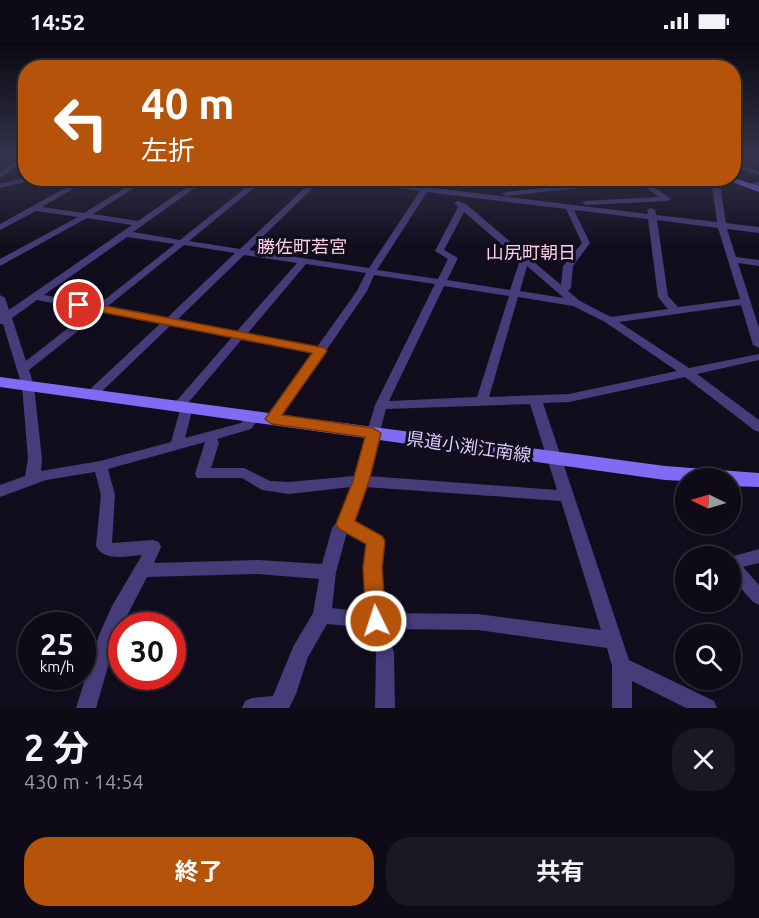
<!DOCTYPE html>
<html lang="ja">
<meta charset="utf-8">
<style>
:root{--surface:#0e0a16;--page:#1c1823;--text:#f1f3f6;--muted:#9b9aa1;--line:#2e2b35;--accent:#b45309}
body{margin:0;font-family:Ubuntu,"Noto Sans JP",sans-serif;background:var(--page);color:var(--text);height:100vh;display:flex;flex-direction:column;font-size:22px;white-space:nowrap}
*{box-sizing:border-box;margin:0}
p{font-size:20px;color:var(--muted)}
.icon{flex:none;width:33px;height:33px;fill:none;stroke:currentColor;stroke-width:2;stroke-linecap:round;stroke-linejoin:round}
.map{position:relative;height:666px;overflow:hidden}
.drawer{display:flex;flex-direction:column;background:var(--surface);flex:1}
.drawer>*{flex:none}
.banner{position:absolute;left:18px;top:18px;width:723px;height:126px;border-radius:24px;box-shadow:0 2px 4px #0004,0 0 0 2px var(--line);background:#b45309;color:#fff;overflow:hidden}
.needle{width:39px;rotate:275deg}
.fabs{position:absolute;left:675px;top:426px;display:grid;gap:12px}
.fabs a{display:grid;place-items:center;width:66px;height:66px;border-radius:50%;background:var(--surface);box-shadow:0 2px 4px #0004,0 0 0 2px var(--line);font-size:30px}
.speed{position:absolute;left:18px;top:570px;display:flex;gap:12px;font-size:30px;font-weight:700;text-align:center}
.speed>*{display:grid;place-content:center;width:78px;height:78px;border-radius:50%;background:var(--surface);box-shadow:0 2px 4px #0004,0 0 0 2px var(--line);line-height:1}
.speed small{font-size:15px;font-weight:400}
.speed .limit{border:9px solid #d22;background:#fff;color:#111}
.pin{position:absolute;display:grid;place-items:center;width:51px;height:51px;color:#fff;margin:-26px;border:3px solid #fff;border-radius:50%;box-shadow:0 2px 6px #0007}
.me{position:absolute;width:66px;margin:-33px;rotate:356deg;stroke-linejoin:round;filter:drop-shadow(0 0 4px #0008)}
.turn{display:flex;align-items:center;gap:21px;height:126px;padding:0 24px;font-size:27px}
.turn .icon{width:78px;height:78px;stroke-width:2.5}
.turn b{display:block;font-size:42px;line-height:51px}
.round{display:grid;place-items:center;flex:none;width:63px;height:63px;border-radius:24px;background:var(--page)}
.overview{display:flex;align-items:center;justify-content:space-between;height:102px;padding:0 24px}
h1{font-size:36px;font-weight:700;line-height:45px}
.primary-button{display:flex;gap:12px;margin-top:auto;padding:12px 24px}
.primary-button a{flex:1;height:69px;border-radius:24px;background:var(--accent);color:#fff;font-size:24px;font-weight:700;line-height:69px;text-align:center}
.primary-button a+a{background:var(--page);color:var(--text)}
.status{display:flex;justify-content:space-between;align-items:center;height:42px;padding:0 30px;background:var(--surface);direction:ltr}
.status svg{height:16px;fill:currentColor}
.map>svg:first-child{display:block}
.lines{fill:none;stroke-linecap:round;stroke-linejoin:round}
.street{fill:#453c79;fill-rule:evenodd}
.secondary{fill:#7f6bf4;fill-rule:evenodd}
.route{fill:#b45309;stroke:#753606;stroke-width:1.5}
.labels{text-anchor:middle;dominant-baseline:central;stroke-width:6;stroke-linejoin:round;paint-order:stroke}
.far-quarter-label{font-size:18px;fill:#fbcfe6;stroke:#120d1d}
.street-label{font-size:18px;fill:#d8cdfb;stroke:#120d1d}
</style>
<div class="status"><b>14:52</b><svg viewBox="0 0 49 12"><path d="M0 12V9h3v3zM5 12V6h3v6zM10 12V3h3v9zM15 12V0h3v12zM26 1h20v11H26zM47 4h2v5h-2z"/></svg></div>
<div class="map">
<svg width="759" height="666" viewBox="0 0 759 666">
<rect width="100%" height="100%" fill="#120d1d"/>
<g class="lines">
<!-- street -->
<g class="street">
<polygon points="23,113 26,113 26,118 0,136 0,131"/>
<polygon points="750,113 759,113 759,117 751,114"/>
<polygon points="734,121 759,129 759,133 734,125"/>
<path d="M26,135V136L73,142L83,136H92L42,165L84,171L141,136H150L93,172L138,179L200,136H209L133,190L180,198L258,136H266L189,199L240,207L315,136H323L249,208L369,226L420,149L328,136H353L648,172L647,168L651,166L655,168L656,173L717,180L711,136H719L726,181L759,185V191L727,187L736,215L759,218V224L738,221L759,286V306L753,303L741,263L619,280L689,326L759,312V318L697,332L759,378V390L754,388L685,335L569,360L543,361L629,618L714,659L717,666H686L632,639V666H612V624L607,606L478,588L387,587L394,611L395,666H375L376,611L369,586L327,582L308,615L296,652L289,666H242L245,659L252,656L273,654L293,605L313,571L319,537L258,532L147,535L117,593L96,666H76L99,593L112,564L142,513C127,514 104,520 96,504L101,453L95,430L46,438L0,455V443L25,434L28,417L22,344L3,282H0V253L5,256L9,268L132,183L87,176L0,224V217L78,175L36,169L0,188V182L67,145L25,140L0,146V142ZM427,150L566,167L582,201L563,224L561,243L466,162L458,159L454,161L458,165L435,209L448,217L438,237L377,228ZM574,168L648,177L658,255L668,267L611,275L580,259L568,249L571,246L573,224L590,201ZM464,170L520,218L510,248L447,238L458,216L444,208ZM657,178L718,186L740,257L678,265L668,254ZM127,195L175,202L98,263L44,253ZM184,203L235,211L168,275L108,264ZM244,213L297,221L237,289L178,277ZM306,222L366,231L357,249L317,305L248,291ZM527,224L564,256L520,249ZM374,233L435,242L375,363L354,434L289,440L270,439L244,426H211L219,401L217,397L251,387L261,374L255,370L250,371L241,381L185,396L193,365L188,361L243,296L313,311L265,377L267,380H277L367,249ZM444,244L509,254L477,355L389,359ZM518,255L573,264L605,280L677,329L569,352L489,355ZM37,258L91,268L26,319L12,276ZM102,270L162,280L87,350L85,353L91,357L95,356L172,282L233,294L172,364L173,367L180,368L171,400L100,419L41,429L42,417L34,344L29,328ZM530,362L557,448L368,434L386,367ZM205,400L195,432L197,436H242L262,448L289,452L351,445L339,478L332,486L322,522L258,518L154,521L161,505L159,500L153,498L112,501L115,453L108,427ZM365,445L561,459L601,588L478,572L384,571L381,526L384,499L382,494L354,479ZM347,490L368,502L365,526L366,570L332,566L336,530Z"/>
<polygon points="445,136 478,136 431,142 427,140"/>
<polygon points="632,136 642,136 671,157 667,159 586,163 582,161 586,159 659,155 638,140 506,154 502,152 506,150"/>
<polygon points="759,139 759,143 750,146 746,144"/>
<polygon points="759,507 759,521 743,525 759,543 759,563 753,560 730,534 730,515"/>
</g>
<!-- secondary -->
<g class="secondary">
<polygon points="721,136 734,136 759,144 759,150"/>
<polygon points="0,335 665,424 759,431 759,445 730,444 730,436 686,436 686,439 665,438 0,345"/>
</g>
</g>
<!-- sky -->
<linearGradient id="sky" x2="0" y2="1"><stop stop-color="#0a0710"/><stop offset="0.55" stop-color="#33354c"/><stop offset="1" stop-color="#33354c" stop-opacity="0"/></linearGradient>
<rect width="759" height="206" fill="url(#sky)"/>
<!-- route -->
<polygon class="route" points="79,259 325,306 327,309 282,373 373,386 381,391 369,439 355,479 382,494 385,499 382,526 386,579 383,586 376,588 369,586 366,579 363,526 366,502 339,487 336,482 353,439 365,395 272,382 265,377 312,311 75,265 75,260"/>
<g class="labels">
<!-- far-quarter labels -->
<g class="far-quarter-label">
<text x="302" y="204">勝佐町若宮</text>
<text x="531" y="210">山尻町朝日</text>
</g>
<!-- street labels -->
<g class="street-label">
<text transform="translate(469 404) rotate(8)">県道小渕江南線</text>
</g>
</g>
</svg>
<div class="fabs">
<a><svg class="needle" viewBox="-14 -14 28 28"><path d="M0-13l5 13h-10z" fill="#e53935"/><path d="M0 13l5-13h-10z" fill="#9b9aa1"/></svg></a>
<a><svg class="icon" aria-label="sound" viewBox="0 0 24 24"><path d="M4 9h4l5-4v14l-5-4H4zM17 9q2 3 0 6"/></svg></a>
<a><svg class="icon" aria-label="search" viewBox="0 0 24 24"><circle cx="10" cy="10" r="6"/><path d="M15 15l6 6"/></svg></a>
</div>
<div class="speed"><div>25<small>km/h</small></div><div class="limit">30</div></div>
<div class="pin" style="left:79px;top:263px;background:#d93025"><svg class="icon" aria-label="arrive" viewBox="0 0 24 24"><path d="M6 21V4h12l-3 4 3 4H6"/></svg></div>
<svg class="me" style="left:376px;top:579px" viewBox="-20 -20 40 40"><circle r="17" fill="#b45309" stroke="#fff" stroke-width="3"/><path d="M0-11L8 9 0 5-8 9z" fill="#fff"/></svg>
<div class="banner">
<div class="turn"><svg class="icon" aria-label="left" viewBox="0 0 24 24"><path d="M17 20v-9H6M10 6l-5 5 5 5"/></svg><div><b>40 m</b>左折</div></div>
</div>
</div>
<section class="drawer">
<div class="overview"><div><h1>2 分</h1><p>430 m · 14:54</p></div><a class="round"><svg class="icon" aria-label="close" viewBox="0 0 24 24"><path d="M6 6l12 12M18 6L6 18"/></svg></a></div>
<div class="primary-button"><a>終了</a><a>共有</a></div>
</section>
